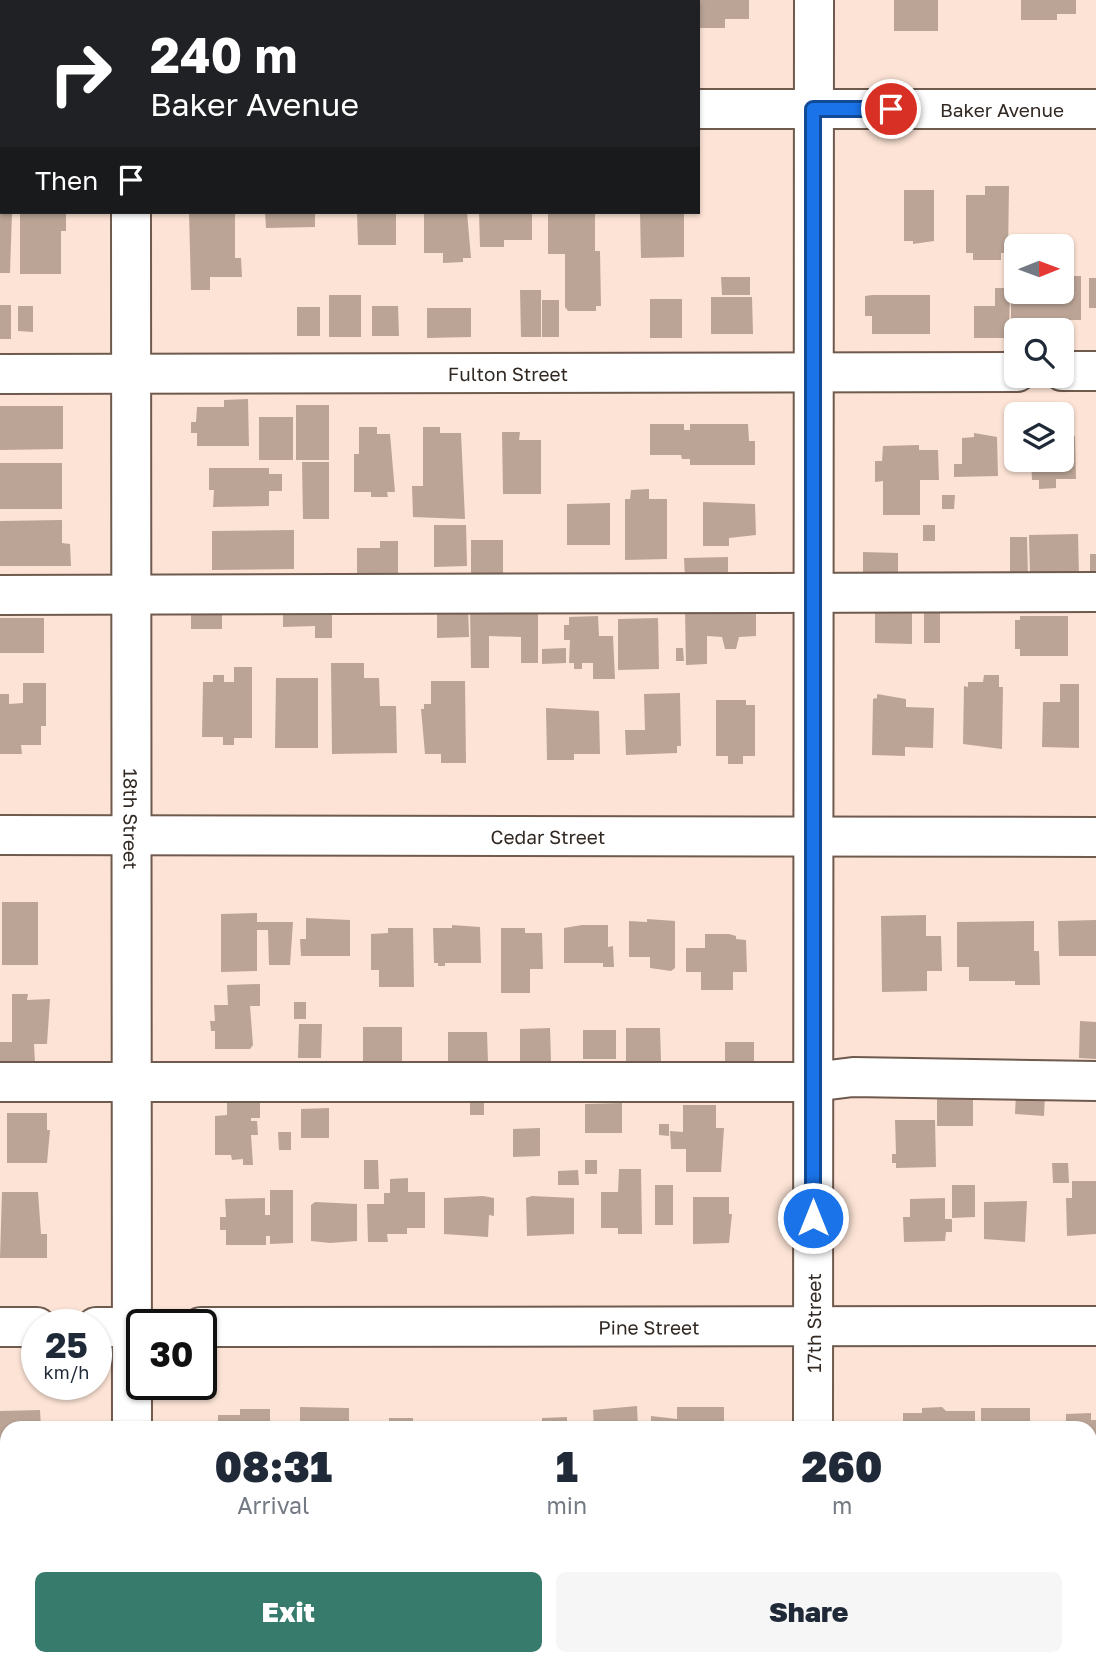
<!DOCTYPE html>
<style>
:root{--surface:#fff;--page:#f6f6f7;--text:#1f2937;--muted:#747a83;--accent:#377b6d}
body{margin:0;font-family:"Golos Text",sans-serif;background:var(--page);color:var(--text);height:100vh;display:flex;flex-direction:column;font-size:26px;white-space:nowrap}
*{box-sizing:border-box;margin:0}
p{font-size:23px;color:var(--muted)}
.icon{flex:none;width:38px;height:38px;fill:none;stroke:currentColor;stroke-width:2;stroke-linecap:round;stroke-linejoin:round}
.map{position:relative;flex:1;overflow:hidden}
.drawer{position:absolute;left:0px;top:1421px;width:1097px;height:245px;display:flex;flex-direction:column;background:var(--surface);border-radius:21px 21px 0 0;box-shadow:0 2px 5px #0004}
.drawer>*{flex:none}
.hud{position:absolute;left:0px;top:0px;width:700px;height:214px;box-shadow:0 2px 5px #0004;background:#202124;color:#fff;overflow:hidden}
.needle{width:46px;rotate:89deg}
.controls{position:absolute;left:1004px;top:234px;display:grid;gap:14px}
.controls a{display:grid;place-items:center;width:70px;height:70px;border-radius:10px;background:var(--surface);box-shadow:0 2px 5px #0004;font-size:35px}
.speed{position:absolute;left:21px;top:1309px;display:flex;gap:14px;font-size:35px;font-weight:700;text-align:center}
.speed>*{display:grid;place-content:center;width:91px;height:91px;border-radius:50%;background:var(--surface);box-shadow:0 2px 5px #0004;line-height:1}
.speed small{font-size:18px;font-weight:400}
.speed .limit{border:4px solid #111;border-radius:10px;background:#fff;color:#111}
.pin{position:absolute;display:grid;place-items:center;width:60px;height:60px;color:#fff;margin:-30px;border:4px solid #fff;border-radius:50%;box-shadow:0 2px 7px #0007}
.me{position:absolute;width:77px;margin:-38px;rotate:0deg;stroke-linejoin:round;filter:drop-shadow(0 0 5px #0008)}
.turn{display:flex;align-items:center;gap:24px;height:147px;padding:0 35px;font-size:32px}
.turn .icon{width:91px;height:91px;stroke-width:2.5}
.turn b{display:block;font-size:49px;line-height:60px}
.then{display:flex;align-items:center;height:66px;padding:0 35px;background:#0003;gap:14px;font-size:26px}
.eta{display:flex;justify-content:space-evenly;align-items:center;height:119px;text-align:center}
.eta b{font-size:42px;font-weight:800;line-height:49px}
.primary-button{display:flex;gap:14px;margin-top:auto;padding:14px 35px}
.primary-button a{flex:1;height:80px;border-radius:10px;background:var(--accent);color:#fff;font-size:28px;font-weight:800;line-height:80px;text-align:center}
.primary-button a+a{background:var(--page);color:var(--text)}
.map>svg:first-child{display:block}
.building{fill:#bba496}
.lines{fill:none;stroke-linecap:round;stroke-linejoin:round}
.minor-casing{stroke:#6f5a4e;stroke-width:42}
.minor{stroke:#fff;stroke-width:38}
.route-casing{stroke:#114b97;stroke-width:18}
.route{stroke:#1a73e8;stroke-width:12}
.labels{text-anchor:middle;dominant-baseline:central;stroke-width:6;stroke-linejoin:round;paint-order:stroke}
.street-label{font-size:19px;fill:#322923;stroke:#fef4ee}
</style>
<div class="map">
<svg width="1096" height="1666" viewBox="0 0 1096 1666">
<rect width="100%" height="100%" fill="#fce3d5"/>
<!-- building -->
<g class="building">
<polygon points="698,0 749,0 749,19 725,19 725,28 700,28"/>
<rect x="894" y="0" width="44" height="31"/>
<polygon points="1021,0 1076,0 1076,14 1057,14 1057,20 1021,20"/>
<polygon points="985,186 1009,186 1008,253 1001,253 1001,260 973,260 973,253 966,253 966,195 985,195"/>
<polygon points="904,190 934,190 934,241 913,244 913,241 904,241"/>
<polygon points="0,212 12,212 10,273 0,273"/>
<polygon points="20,212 66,212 66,231 61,231 61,274 20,274"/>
<polygon points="189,212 235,212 235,258 241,258 242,277 210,277 210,290 191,290"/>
<polygon points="265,212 315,212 315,227 266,228"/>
<polygon points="357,212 396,212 396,245 358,245"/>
<polygon points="424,212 467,212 471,258 463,258 463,262 443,263 443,253 424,253"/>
<polygon points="479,212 532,212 532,240 504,240 504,247 480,247"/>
<polygon points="548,212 595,212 595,251 600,251 601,306 596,306 596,311 568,311 565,307 565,254 548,254"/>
<polygon points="640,212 684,212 684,257 641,258"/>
<polygon points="1062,276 1081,276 1081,320 1069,320 1069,324 1041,320 1041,331 1017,331 1017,338 1011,338 1011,292 1062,292"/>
<polygon points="721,277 750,277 750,295 722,295"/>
<rect x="1089" y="278" width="7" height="30"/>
<polygon points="995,288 1010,288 1009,338 974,338 974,306 995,306"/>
<polygon points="520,290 541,290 541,337 521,337"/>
<rect x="329" y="295" width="32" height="42"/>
<polygon points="872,295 930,295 930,334 872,334 872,316 865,316 865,296"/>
<polygon points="711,297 752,297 753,334 711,334"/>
<rect x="650" y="299" width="32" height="39"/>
<rect x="542" y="300" width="17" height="37"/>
<rect x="0" y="305" width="11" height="34"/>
<polygon points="18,306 33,306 33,332 18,331"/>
<polygon points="372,306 398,306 399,336 372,336"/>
<rect x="297" y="307" width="23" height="29"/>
<polygon points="427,308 471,308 471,337 427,338"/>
<polygon points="248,399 249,446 197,446 197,433 191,433 191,422 196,422 197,407 224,407 224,400"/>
<rect x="296" y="405" width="33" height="55"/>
<polygon points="0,406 63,406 63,449 0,450"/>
<rect x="259" y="417" width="34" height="43"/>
<polygon points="650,424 684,424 684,430 690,430 690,424 748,424 749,441 755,441 755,465 690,465 690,459 682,459 681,455 650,455"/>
<polygon points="359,427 377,427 377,434 390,434 395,492 387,492 388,497 371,497 371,492 354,492 354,454 359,454"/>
<polygon points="423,427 440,427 440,433 461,433 465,519 413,517 412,486 423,486"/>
<polygon points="502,432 520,432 519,440 541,440 541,494 503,494"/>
<polygon points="974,433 997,437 998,476 954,477 954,464 962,464 962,438 974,437"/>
<polygon points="1062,436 1075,436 1076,479 1056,479 1056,488 1039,489 1039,480 1032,480 1031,460 1062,460"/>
<polygon points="919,445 919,450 938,450 939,480 920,480 920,515 883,515 883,481 875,482 875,461 882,461 883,446"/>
<polygon points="302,462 329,462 329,519 303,519"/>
<rect x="0" y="463" width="62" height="46"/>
<polygon points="209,468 269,468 269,474 282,474 282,491 269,491 269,506 213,507 214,490 209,490"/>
<polygon points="649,489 649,499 667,499 667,559 625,560 625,499 630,499 631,490"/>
<polygon points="942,495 955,495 954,509 942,509"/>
<polygon points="703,502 755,504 756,535 729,538 729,546 703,546"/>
<polygon points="610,503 610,545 567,545 567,504"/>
<polygon points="62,520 62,543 70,544 71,566 0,566 0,521"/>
<polygon points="434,525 466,525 467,566 434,567"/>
<rect x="923" y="525" width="12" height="16"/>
<polygon points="294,530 294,569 212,570 212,531"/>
<polygon points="1078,534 1079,575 1030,576 1029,535"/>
<polygon points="1010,537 1027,537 1028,577 1010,577"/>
<polygon points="471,540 503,540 503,574 471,575"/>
<polygon points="380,541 398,541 398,576 357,576 357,548 380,548"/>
<polygon points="863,552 898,553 898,580 863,579"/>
<rect x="1090" y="554" width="6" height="23"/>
<polygon points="728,557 728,578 685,579 684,558"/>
<rect x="191" y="605" width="31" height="24"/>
<polygon points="332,605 332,638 315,638 315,626 283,627 283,606"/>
<polygon points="470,606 538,607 538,663 521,663 521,637 489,636 489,668 471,668"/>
<polygon points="437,607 468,607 469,637 437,638"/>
<polygon points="756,609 756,636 739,637 736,649 725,649 722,637 707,636 707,664 686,665 685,611"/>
<polygon points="875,609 912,610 912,644 875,643"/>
<rect x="924" y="613" width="16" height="30"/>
<polygon points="598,616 599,636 613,636 615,679 593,679 593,663 582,663 582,669 574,669 574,663 569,663 570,640 564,640 564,625 569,625 569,617"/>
<polygon points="1020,616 1068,616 1068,656 1020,656 1020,649 1015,649 1015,620 1020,620"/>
<rect x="0" y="618" width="44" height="35"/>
<polygon points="658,618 659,669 618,670 618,619"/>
<polygon points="566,648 566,663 542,664 542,649"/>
<polygon points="676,648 683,648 684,661 676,661"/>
<polygon points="331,663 364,663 364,678 379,678 380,706 396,706 397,753 332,754"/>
<polygon points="234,667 252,667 252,738 234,738 234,745 223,745 223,737 202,737 203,682 213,682 213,675 224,675 224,682 234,682"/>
<polygon points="984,675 999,675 999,687 1003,687 1002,749 963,744 964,686 968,687 968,682 983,682"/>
<polygon points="276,678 318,678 318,748 275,748"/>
<polygon points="431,681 465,681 466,763 441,763 441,754 425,754 421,709 424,709 424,704 431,704"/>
<polygon points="23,683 46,683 46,726 41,726 41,745 21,745 22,754 0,754 0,694 9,694 9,704 23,703"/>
<polygon points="1060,684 1079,684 1079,748 1042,747 1043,702 1060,702"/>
<polygon points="680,693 681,746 677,746 677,753 626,755 625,730 645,730 644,694"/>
<polygon points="877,694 906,699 906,707 934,708 933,748 905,747 905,756 872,755 873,699 877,698"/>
<polygon points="716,700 746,700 746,705 755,705 755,756 743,756 743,764 728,764 728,756 716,756"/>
<polygon points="546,708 599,711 600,754 574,754 574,760 547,760"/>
<rect x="2" y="902" width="36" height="63"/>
<polygon points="257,913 257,922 293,922 290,965 269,965 268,930 257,930 257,971 221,972 221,914"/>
<polygon points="926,915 926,936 941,936 942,971 927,971 927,991 882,992 881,916"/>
<polygon points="306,918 350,920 350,956 301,956 300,939 306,939"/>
<polygon points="647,919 675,921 675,968 671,971 650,968 650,957 629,957 629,921 647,922"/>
<polygon points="1096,920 1096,956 1059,956 1058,921"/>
<polygon points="1034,921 1034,951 1039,951 1040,985 1015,985 1015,981 969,981 969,967 957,967 957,922"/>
<polygon points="452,925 480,927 481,963 445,963 445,966 438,966 438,963 434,963 433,928 452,928"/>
<polygon points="582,925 608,925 608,947 613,946 614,967 603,967 603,963 564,963 564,928"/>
<polygon points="388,928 413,928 414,987 379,987 379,970 371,970 371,934 388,933"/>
<polygon points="501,928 525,928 525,933 542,933 543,969 530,969 530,993 501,993"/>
<polygon points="705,934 729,934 736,936 736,939 746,940 747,972 733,972 733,990 701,990 701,972 686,972 686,948 705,948"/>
<polygon points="260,984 260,1006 250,1006 253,1045 250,1049 215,1049 215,1031 211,1031 210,1021 215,1021 214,1005 228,1005 227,985"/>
<polygon points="12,994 28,994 27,1000 50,999 47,1044 34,1044 35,1063 0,1063 0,1042 12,1042"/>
<rect x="294" y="1002" width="12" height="17"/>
<polygon points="1080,1021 1096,1022 1096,1059 1079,1058"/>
<polygon points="299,1024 322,1024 321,1058 298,1058"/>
<rect x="363" y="1027" width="39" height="37"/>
<polygon points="550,1028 551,1062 520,1062 520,1029"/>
<polygon points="626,1028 660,1028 661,1061 626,1062"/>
<rect x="583" y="1030" width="33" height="29"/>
<polygon points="448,1032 487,1032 488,1062 448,1062"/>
<rect x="725" y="1042" width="29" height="23"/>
<polygon points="1016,1093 1045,1095 1044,1116 1015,1114"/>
<rect x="937" y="1096" width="36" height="30"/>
<polygon points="227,1099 260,1099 260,1118 251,1118 251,1121 257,1121 258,1135 251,1135 253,1165 243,1165 243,1159 232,1160 231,1155 215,1155 215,1116 227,1115"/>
<rect x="470" y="1103" width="14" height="12"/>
<polygon points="622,1103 622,1133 585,1133 585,1104"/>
<polygon points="683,1105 716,1105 716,1128 724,1128 721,1172 686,1172 686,1149 671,1149 670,1131 683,1132"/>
<polygon points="329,1108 329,1138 301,1138 301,1109"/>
<polygon points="7,1113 47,1113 47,1130 50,1130 47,1163 7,1163"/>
<polygon points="895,1120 935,1120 936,1167 896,1168 896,1163 892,1163 892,1154 896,1154"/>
<polygon points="659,1124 669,1124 669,1136 659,1135"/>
<polygon points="540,1128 540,1156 513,1157 513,1129"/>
<polygon points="278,1132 291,1132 291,1150 279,1150"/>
<polygon points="364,1160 378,1160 379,1189 364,1189"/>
<rect x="585" y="1160" width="12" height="14"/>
<polygon points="1052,1163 1068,1163 1069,1183 1053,1183"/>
<polygon points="619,1169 641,1169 642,1234 618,1234 618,1228 601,1228 601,1192 618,1192"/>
<polygon points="578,1170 579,1185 558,1185 558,1171"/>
<polygon points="408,1178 408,1192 425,1192 425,1228 407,1228 407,1234 387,1234 388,1242 368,1242 367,1204 384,1204 384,1193 390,1193 390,1179"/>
<polygon points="1072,1181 1096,1181 1096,1234 1067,1236 1066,1198 1072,1198"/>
<rect x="655" y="1185" width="18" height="40"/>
<polygon points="952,1185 975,1185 975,1217 952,1218"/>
<polygon points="270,1190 293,1190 293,1243 270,1244 270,1236 266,1236 266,1245 226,1245 226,1230 220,1230 220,1217 226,1217 225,1199 265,1198 265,1215 270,1215"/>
<polygon points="2,1192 38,1192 41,1234 47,1234 47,1258 0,1258"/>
<polygon points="483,1196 494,1198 494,1216 489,1215 488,1237 444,1234 444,1198"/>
<polygon points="532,1196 574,1198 574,1234 527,1236 526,1198"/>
<polygon points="693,1197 729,1197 729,1214 732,1214 729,1243 693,1244"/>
<polygon points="945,1198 945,1219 952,1219 952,1232 946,1232 945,1241 904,1242 903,1217 910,1217 910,1199"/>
<polygon points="1027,1201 1025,1242 984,1239 984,1202"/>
<polygon points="315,1202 357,1204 357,1241 330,1243 311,1241 311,1205"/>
<polygon points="637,1406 638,1428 594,1428 593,1410"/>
<polygon points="300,1407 349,1408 349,1428 300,1428"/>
<polygon points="677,1407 724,1407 724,1428 651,1428 651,1416 677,1419"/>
<polygon points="942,1407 946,1411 975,1411 975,1428 903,1428 903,1413 922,1413 922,1408"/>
<rect x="981" y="1408" width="49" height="20"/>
<polygon points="240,1409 270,1409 270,1428 218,1428 218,1415 240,1415"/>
<polygon points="40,1410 41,1428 7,1428 7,1457 0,1457 0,1411"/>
<polygon points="1091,1413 1091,1420 1096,1420 1096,1457 1090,1457 1090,1428 1066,1428 1066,1414"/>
<polygon points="567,1417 567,1428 525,1428 525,1423 542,1423 542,1418"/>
<polygon points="389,1418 413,1418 413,1428 372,1428 372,1423 389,1423"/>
<rect x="0" y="1492" width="7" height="18"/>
<rect x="1090" y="1510" width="5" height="33"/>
<rect x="1090" y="1602" width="6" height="40"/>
<rect x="581" y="1659" width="18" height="7"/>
<polygon points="573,1661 573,1666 548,1666 548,1662"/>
<rect x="1063" y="1663" width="33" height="3"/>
</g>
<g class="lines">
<defs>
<g id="minor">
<polyline points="131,0 131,2"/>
<polyline points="0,108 2,108"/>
<path id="s1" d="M698,109H1096"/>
<path id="s2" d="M131,212L132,1428"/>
<polyline points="1062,371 1096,371"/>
<path id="s3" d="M0,374L1017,372"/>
<polyline points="0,595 1096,592"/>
<path id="s4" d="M0,835L1096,837"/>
<polyline points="0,1082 813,1082 853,1077 1096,1081"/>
<polyline points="0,1327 37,1327"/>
<polyline points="96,1327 142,1327"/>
<path id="s5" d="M201,1327L1096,1326"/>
<path id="s6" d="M813,1428L814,0"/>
<polyline points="0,1571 7,1571"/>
<polyline points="1090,1571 1096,1571"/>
<polyline points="131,1659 131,1666"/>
<polyline points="813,1666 813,1659"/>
</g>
</defs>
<!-- minor casing -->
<use href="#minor" class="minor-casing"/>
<!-- minor -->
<use href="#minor" class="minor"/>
</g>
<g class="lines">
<defs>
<polyline id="route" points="813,1218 813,109 891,109"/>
</defs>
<!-- route casing -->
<use href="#route" class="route-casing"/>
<!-- route -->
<use href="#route" class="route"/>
</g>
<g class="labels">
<!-- street labels -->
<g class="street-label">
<text stroke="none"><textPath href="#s1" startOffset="304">Baker Avenue</textPath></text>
<text stroke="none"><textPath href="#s3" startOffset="508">Fulton Street</textPath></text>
<text stroke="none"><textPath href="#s2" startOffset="607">18th Street</textPath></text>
<text stroke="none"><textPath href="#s4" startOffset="548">Cedar Street</textPath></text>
<text stroke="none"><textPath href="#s6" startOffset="105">17th Street</textPath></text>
<text stroke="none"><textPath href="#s5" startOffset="448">Pine Street</textPath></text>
</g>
</g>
</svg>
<div class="controls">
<a><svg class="needle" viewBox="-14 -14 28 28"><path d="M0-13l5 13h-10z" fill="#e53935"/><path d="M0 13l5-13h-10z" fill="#747a83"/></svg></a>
<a><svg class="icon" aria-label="search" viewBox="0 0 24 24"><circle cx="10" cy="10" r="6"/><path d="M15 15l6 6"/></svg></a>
<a><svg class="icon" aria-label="layers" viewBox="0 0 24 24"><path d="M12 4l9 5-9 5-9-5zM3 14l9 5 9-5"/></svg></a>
</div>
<div class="speed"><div>25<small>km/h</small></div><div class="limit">30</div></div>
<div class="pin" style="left:891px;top:109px;background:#d93025"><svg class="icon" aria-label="arrive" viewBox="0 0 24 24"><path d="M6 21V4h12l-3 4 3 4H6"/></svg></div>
<svg class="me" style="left:813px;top:1218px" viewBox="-20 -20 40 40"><circle r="17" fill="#1a73e8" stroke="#fff" stroke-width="3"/><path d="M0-11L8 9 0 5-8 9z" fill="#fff"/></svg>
<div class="hud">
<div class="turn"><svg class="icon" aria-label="right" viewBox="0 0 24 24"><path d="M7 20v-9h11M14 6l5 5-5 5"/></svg><div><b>240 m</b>Baker Avenue</div></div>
<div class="then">Then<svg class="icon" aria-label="arrive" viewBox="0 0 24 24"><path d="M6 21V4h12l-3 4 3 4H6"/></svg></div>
</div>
<section class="drawer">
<div class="eta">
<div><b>08:31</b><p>Arrival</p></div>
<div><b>1</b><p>min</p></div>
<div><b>260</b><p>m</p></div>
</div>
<div class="primary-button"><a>Exit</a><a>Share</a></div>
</section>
</div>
